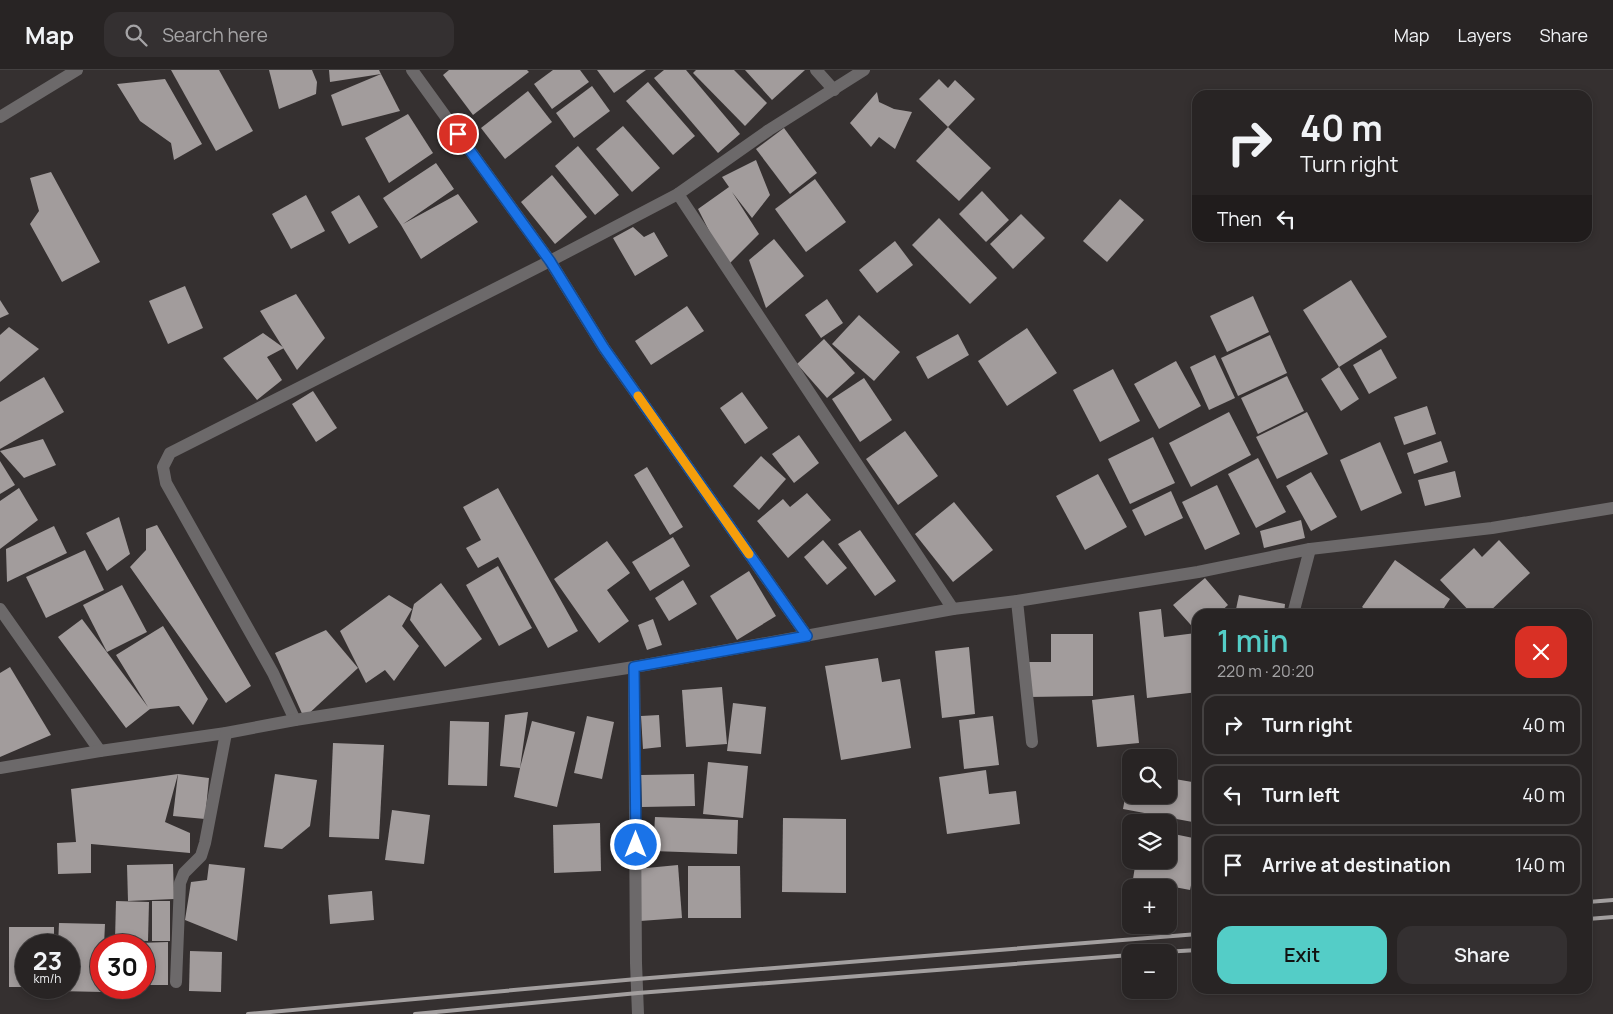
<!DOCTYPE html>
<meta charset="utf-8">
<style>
:root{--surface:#282424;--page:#343031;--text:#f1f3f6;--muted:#a5a4a6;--line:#444141;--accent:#54cdc7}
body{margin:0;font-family:Manrope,sans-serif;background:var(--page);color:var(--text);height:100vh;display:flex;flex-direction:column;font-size:19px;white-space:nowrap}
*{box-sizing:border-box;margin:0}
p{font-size:16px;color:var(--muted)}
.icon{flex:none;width:28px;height:28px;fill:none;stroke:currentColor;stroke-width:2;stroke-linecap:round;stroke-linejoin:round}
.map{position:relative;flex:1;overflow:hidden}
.side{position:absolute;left:1192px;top:539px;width:400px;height:385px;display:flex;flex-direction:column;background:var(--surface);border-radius:15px;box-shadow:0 2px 8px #0003,0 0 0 1px var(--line)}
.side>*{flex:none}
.hud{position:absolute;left:1192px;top:20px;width:400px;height:152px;border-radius:15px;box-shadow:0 2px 8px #0003,0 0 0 1px var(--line);background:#282424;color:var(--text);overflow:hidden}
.buttons{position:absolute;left:1122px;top:679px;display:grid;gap:10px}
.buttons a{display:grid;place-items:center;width:55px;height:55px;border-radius:10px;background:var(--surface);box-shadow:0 2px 8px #0003,0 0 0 1px var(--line);font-size:25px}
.speed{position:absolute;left:15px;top:864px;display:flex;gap:10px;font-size:25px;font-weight:700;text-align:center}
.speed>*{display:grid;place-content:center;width:65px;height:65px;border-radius:50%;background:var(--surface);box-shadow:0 2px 8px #0003,0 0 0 1px var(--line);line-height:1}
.speed small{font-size:12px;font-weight:400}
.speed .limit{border:8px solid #d22;background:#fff;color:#111}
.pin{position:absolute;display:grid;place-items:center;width:42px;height:42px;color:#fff;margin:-21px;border:2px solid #fff;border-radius:50%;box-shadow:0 1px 5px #0007}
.me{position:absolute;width:55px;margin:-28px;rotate:0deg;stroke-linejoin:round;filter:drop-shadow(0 0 4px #0008)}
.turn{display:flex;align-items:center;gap:18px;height:105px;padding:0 25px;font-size:22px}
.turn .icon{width:65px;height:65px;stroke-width:2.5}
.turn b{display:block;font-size:35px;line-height:42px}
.then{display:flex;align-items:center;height:48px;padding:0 25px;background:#0003;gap:10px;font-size:19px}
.round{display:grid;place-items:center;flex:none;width:52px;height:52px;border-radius:15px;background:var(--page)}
.summary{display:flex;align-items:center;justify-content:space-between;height:85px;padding:0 25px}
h1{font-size:30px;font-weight:600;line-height:38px;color:var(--accent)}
.action{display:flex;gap:10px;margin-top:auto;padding:10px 25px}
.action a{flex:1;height:58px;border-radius:15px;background:var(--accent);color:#111;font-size:20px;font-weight:600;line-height:58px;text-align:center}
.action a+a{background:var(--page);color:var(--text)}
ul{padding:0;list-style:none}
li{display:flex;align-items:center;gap:15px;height:62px;margin:0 10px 8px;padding:0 15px;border:2px solid var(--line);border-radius:15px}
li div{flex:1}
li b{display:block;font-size:19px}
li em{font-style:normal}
header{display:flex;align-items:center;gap:30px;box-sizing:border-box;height:70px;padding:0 25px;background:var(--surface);border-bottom:1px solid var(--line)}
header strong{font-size:24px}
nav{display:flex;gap:28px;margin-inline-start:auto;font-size:18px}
.search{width:350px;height:45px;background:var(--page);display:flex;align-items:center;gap:12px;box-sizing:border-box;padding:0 18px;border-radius:15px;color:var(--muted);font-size:19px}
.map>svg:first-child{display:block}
.building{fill:#a29c9c}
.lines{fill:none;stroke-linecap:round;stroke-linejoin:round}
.street{stroke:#6c696a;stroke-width:12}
.rail{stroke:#a39f9f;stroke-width:4}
.route-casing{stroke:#114b97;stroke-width:12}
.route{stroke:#1a73e8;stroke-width:9}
.slow{stroke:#f59e0b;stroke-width:9}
</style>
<header>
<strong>Map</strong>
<div class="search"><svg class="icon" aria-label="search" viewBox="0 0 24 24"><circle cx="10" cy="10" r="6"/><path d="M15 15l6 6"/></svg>Search here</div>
<nav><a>Map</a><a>Layers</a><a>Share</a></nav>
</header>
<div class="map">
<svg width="1613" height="944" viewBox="0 0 1613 944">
<rect width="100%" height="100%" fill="#353030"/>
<!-- building -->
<g class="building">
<polygon points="171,0 219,0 253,61 216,81"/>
<polygon points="269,0 312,0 317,12 316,24 279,39"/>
<polygon points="329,0 379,0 381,4 330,12"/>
<polygon points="449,0 527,0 529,2 473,45 443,5"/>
<polygon points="553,0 580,0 589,12 552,39 534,14"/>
<polygon points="597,0 646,0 614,23"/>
<polygon points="664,0 686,0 740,64 718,83 654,8"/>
<polygon points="696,0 734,0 767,33 745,56 693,3"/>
<polygon points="745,0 805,0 772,30"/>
<polygon points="381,4 400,41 342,56 331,25"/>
<polygon points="165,9 202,74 174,90 171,73 140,51 117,14"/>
<polygon points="939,9 948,18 955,10 975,29 948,57 919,29"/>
<polygon points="648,12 695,66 673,85 626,31"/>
<polygon points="592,16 610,41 574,68 556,43"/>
<polygon points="528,21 552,52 505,89 481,58"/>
<polygon points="877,22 879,32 894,39 912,42 895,79 879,67 871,77 850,53"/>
<polygon points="408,44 433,83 389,113 365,68"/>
<polygon points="623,56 660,98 632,122 596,79"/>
<polygon points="948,57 991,98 959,131 916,91"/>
<polygon points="784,58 817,103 790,124 756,79"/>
<polygon points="578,76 619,125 595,145 555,96"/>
<polygon points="756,90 770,125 752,148 732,122 759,164 727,196 698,139 729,117 722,107"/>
<polygon points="436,93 454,119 403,154 458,124 478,152 421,189 401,155 383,128"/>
<polygon points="51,102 100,192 62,212 30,154 39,141 30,108"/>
<polygon points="552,105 587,147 555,174 521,132"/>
<polygon points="815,109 846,152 806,182 775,139"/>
<polygon points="982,121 1009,150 986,172 959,144"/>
<polygon points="306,125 325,161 291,179 272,144"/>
<polygon points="359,125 378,157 349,174 331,142"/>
<polygon points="1120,129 1144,150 1107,192 1083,171"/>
<polygon points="1021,144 1045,168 1013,199 990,174"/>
<polygon points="939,148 997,208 970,234 912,175"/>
<polygon points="633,157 644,167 654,162 668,186 635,206 613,168"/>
<polygon points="774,169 804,206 766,238 749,190"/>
<polygon points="895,171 913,195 877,223 859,200"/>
<polygon points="1351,210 1387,267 1339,297 1303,240"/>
<polygon points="185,216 203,258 168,274 149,231"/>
<polygon points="296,224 325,268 297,300 260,241"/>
<polygon points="1253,226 1269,262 1227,282 1210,246"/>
<polygon points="827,229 843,253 821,268 805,245"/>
<polygon points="0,230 9,244 0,248"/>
<polygon points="687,236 704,261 651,295 635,271"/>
<polygon points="859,245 900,282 874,311 832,274"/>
<polygon points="9,257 39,279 0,312 0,265"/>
<polygon points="1027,258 1057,303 1007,336 978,291"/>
<polygon points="263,263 284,278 267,287 282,310 257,330 223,288"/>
<polygon points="958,264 969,285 928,309 916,287"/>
<polygon points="1270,265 1287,303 1238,326 1221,288"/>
<polygon points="824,269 855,303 827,328 797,294"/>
<polygon points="1381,279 1397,308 1369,324 1353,295"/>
<polygon points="1215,285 1235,328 1209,340 1190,297"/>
<polygon points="1176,291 1201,336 1159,359 1134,314"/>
<polygon points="1339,297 1359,329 1341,341 1321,309"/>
<polygon points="1113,299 1140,351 1100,372 1073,320"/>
<polygon points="1287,306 1304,341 1258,364 1241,328"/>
<polygon points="44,307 64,342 0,379 0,332"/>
<polygon points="864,308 892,350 860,372 832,329"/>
<polygon points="313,321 337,358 316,372 292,334"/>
<polygon points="742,322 768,358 745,374 720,338"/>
<polygon points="1427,336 1436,364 1404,375 1394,347"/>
<polygon points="1229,342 1251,385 1191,417 1169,373"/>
<polygon points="1307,342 1328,384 1277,409 1256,367"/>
<polygon points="905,361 938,406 898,435 866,389"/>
<polygon points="799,365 819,393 794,413 772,384"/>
<polygon points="1153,367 1175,413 1130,434 1108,389"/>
<polygon points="43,369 56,395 24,408 0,381"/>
<polygon points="1441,371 1448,392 1414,404 1407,383"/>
<polygon points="1380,372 1402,423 1361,441 1340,390"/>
<polygon points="761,386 786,409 759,440 733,416"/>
<polygon points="1258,388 1286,442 1256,458 1228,404"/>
<polygon points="0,391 15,415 0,424"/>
<polygon points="647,397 683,457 670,465 634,405"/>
<polygon points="1455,401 1461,427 1425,436 1418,410"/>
<polygon points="1311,402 1337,447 1311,461 1286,416"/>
<polygon points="1098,404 1127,457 1085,480 1056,426"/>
<polygon points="1217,415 1240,464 1205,480 1182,432"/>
<polygon points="19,418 38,450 0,479 0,431"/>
<polygon points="498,418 578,561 548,578 498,487 478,498 466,478 481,470 463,437"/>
<polygon points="1171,421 1183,448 1145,466 1132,440"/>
<polygon points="807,423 831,450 788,488 757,451 783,429 790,437"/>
<polygon points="954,432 993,480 953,512 915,464"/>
<polygon points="119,447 130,484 107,501 86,463"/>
<polygon points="1301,450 1305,468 1264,478 1260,461"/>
<polygon points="157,455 251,616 226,633 130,497 146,480 146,459"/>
<polygon points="54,456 67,483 7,512 6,479"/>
<polygon points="860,460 896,511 875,526 838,474"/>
<polygon points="673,467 690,496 650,521 632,492"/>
<polygon points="823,470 847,498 827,515 804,487"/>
<polygon points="1499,470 1530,503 1487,544 1472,544 1440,510 1474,478 1482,487"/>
<polygon points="607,471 630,503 607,520 629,551 599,573 554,509"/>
<polygon points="85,480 104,520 46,548 26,507"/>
<polygon points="1395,490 1450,529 1440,544 1371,544 1362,537"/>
<polygon points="498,496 532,558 499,576 466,515"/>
<polygon points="749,501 776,546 737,570 710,526"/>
<polygon points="1205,508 1228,535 1218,544 1198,544 1198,563 1173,535"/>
<polygon points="683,510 697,534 669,551 655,528"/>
<polygon points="441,513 482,569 445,597 410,550 414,534"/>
<polygon points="122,515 147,562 107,582 83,535"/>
<polygon points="389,525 412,539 402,556 419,576 394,611 385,600 366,613 340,561"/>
<polygon points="1239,525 1285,534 1284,544 1235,544"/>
<polygon points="1161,539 1164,567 1196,563 1198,622 1147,628 1139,542"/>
<polygon points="82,549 148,637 116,585 163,556 208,629 193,655 179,636 150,639 126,658 58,567"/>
<polygon points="653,549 662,575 647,580 638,555"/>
<polygon points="326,560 358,598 304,648 275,583"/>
<polygon points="1051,564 1093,564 1093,626 1029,627 1029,592 1051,592"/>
<polygon points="969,577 975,644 942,648 935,581"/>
<polygon points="878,588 882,612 900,609 911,678 841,690 825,596"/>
<polygon points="10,597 51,665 0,687 0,603"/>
<polygon points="722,617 727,674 686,677 682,620"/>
<polygon points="1134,625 1139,673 1097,677 1092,630"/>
<polygon points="733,633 766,637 761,684 727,681"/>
<polygon points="528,642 520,698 532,651 575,662 557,737 514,727 520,698 500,696 505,645"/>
<polygon points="659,645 661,677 643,679 641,646"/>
<polygon points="587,646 614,652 602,709 574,703"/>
<polygon points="993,646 999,695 964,699 959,650"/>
<polygon points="450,651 489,652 487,716 448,715"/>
<polygon points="333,673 384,675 379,769 329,767"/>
<polygon points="708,692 748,696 743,748 703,744"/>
<polygon points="986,700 989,724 1016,721 1020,754 947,764 939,707"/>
<polygon points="1130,700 1131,725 1169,725 1169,708 1198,713 1198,753 1123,739"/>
<polygon points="178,704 209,708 205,749 173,746"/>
<polygon points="178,704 165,752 190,763 190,783 91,774 91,803 58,804 57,773 76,772 71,719"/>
<polygon points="275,704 317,710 310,756 282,779 264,777"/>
<polygon points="694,704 695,736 642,737 641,705"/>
<polygon points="392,740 430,745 424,794 385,790"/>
<polygon points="655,747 738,750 737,784 653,781"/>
<polygon points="783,748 846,749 846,823 782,822"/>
<polygon points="600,753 601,801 554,803 553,755"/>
<polygon points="1169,763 1198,769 1198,783 1190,820 1133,809 1136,790 1169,790"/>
<polygon points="173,794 174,829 128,831 127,795"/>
<polygon points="209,794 245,798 237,871 185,850 191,812 207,810"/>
<polygon points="678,795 682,848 640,851 636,799"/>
<polygon points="688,796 740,796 741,848 688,848"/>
<polygon points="372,821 374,850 330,854 328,825"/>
<polygon points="116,831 149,832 148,871 115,870"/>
<rect x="152" y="831" width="18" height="40"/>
<polygon points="59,853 105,854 104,875 101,875 101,918 103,918 103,922 57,921 57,918 69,918 69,875 58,875"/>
<polygon points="9,857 54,857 54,875 26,875 26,917 9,917"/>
<polygon points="168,872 168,915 144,915 144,875 138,875 138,873"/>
<polygon points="190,881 222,882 221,922 189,921"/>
</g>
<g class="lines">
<!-- street -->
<g class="street">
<polyline points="816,0 834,20"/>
<polyline points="0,47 77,0"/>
<polyline points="678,124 953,539"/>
<polyline points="1017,531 1032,672"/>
<polyline points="0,539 100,681"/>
<polyline points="1293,544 1310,479"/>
<polyline points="807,566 604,278 550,191 678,124 769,60 864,0"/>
<polyline points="634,597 636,893 638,944"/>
<polyline points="295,650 273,603 166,413 163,397 170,383 550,191 412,0"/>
<polyline points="0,698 100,681 226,663 295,650 634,597 953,539 1017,531 1198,502 1310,479 1492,458 1613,438"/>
<polyline points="176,912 180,813 184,803 201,786 205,773 226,663"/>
</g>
<!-- rail -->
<g class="rail">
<polyline points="1588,832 1613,830"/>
<polyline points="1588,849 1613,847"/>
<polyline points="1163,882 1198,880"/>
<polyline points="248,944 637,909 1198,864"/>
<polyline points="415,944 638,923 1131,885"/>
</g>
</g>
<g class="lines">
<defs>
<polyline id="route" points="458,64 550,191 604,278 807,566 634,597 636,775"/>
</defs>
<!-- route casing -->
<use href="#route" class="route-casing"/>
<!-- route -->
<use href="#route" class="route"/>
<!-- slow -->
<polyline class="slow" points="638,326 749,484"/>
</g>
</svg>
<div class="buttons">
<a><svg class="icon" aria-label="search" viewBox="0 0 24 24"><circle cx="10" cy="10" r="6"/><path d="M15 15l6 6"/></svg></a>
<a><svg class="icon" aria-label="layers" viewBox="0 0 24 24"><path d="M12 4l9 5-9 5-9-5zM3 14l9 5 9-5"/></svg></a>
<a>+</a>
<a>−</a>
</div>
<div class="speed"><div>23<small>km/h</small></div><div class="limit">30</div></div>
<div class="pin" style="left:458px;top:64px;background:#d93025"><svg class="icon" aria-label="arrive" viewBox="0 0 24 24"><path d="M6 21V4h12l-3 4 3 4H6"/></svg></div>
<svg class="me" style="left:636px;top:775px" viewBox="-20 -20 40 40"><circle r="17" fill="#1a73e8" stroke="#fff" stroke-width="3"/><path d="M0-11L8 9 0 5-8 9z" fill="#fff"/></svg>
<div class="hud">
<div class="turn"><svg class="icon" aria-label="right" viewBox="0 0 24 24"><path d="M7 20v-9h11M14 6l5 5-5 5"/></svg><div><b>40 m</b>Turn right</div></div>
<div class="then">Then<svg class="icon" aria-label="left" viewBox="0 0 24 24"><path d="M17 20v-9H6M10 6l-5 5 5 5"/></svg></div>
</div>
<section class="side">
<div class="summary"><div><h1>1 min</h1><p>220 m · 20:20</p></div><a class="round" style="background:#d93025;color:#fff"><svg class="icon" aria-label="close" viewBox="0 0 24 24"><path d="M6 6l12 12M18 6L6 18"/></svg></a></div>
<ul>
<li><svg class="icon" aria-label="right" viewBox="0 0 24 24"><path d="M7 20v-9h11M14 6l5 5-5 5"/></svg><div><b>Turn right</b></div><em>40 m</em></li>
<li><svg class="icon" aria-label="left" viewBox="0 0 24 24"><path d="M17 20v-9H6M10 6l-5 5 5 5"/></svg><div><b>Turn left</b></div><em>40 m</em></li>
<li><svg class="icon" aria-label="arrive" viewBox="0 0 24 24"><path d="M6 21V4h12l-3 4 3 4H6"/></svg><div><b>Arrive at destination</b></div><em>140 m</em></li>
</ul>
<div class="action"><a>Exit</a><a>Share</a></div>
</section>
</div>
